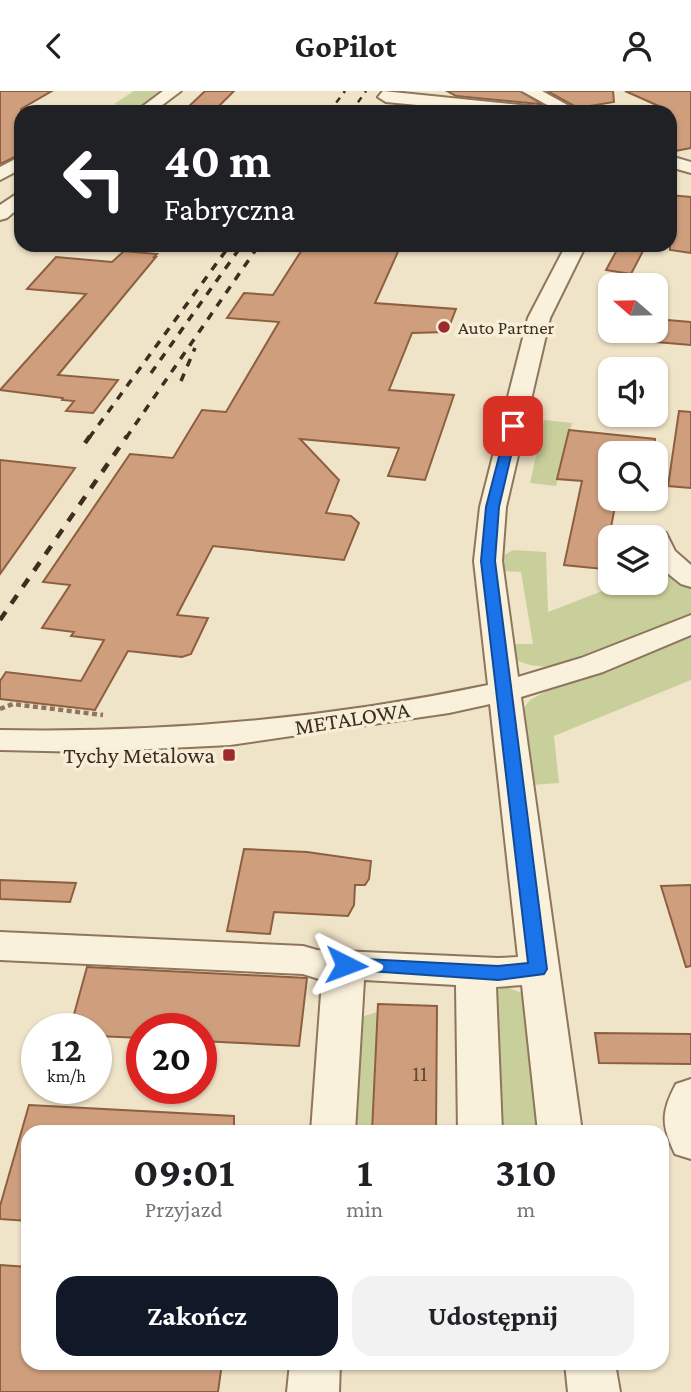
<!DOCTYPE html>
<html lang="pl">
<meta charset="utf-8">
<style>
:root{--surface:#fff;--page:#f2f2f2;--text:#202124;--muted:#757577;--accent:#111827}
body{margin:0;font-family:"Crimson Pro",serif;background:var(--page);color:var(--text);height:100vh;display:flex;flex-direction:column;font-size:26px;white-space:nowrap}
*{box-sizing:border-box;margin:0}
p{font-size:23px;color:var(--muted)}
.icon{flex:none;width:38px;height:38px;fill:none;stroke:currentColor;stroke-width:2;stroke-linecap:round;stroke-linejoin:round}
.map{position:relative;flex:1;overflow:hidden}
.drawer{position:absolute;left:21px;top:1034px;width:648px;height:245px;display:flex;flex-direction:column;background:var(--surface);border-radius:21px;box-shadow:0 2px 5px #0004}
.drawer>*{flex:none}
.guide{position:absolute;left:14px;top:14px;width:663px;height:147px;border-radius:21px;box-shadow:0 2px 5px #0004;background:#202124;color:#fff;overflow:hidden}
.needle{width:46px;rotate:290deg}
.buttons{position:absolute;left:598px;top:182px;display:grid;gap:14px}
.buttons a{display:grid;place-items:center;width:70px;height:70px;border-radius:14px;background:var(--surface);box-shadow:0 2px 5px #0004;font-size:35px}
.speed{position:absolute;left:21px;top:922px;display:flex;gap:14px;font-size:35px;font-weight:700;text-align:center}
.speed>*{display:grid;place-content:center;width:91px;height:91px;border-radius:50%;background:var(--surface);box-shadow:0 2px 5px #0004;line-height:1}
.speed small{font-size:18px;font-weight:400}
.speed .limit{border:10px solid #d22;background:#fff;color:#111}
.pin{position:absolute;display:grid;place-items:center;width:60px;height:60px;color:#fff;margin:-30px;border-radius:14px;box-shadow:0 4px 10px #0006}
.me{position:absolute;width:77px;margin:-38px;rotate:93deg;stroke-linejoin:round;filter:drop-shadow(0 0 5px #0008)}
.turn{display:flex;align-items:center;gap:24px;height:147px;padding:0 35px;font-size:32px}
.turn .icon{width:91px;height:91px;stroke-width:2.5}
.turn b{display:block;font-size:49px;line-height:60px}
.eta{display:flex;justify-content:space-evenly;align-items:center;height:119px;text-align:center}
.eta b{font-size:42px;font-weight:700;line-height:49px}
.button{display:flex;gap:14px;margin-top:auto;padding:14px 35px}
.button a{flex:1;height:80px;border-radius:21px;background:var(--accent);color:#fff;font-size:28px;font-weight:700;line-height:80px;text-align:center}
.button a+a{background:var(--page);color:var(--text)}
header{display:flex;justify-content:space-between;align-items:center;height:91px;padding:0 35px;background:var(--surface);font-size:32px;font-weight:700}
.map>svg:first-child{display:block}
.green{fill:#c9cf9b}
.building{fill:#cf9f7d;stroke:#8d5f41;stroke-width:2}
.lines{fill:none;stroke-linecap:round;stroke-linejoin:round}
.minor-casing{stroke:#8d765c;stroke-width:4}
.path{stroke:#8d765c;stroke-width:4.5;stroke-dasharray:5 3.5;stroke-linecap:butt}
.minor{fill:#faf1dc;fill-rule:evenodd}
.rail-far2{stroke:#3d2e20;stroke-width:2.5;stroke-dasharray:6 6;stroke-linecap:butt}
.rail-far1{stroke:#3d2e20;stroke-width:3.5;stroke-dasharray:8 8;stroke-linecap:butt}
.rail{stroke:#3d2e20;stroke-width:4.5;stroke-dasharray:10 10;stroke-linecap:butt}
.route{fill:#1a73e8;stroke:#114b97;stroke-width:2}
.poi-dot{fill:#9e2a2b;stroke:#f7eed8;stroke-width:2.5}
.labels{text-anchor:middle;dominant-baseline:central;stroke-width:7;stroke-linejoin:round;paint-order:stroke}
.far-poi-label{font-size:19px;fill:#3d2e20;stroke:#f7eed8;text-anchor:start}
.street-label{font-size:23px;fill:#3d2e20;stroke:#f7eed8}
.poi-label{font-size:23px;fill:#3d2e20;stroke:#f7eed8;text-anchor:end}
.near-number-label{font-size:23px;fill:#624a37}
</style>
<header><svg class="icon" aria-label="back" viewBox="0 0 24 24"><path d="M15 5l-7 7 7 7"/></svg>GoPilot<svg class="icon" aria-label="person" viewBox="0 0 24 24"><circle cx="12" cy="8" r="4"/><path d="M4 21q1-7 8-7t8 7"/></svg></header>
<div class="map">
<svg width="691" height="1301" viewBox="0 0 691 1301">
<rect width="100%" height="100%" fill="#f0e4c8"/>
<!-- green -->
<g class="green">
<polygon points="134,0 165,0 135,21 110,21 119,15 114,13"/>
<polygon points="544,329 572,332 556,395 530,392"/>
<path d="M513,459L546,461L548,521L623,492H656V479L663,476L691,494V524L558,575C543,576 529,576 515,568L509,553H533L521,481L504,480V464Z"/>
<polygon points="691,543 691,589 554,645 559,692 530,694 520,631 523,618 530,609 563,591 656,559"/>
<polygon points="507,896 529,905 549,1041 498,1041 493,908 496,899"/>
<polygon points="377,921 372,1041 344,1041 352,940 364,925"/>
</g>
<!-- building -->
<g class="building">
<polygon points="0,0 52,0 21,18 21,63 0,73"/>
<polygon points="205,0 234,0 213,21 183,21"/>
<polygon points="447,0 520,0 555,21 549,21 539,13 456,5"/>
<polygon points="547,0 613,0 614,11 578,17"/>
<polygon points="625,0 691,0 691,57 670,61 670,20"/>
<polygon points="670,104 691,106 691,162 670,159"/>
<polygon points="305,154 401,154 375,212 456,218 447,241 412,242 389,299 454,304 425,389 388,385 399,357 300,348 339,389 326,422 351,425 359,432 344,469 213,455 177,524 208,527 191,563 182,566 128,560 95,619 0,608 0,590 6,581 81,590 104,549 71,545 74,541 42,537 70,494 43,491 130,363 173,367 202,319 226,321 279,231 227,227 244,202 273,204"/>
<polygon points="618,157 643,160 631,183 606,179"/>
<polygon points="124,160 157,163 154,166 156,166 58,284 118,289 93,322 66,320 74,310 62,309 63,307 0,299 86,203 27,198 56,166 112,171"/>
<polygon points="656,228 691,231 691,254 656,251"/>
<polygon points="679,320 691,321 691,397 668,395"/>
<polygon points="569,339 655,348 654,362 611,362 611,409 616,410 603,478 564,474 582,390 557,388"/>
<polygon points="0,369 75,377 0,483"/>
<polygon points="244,758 307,761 371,770 369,788 365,794 355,794 354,814 348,825 274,821 270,843 227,840"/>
<polygon points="0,789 76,792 70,811 0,808"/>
<polygon points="691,794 691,875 686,876 661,795"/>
<polygon points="87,876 307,887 299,955 201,950 201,938 142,938 142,947 96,945 96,938 70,938"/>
<polygon points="378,913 437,915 436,1041 372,1041"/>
<polygon points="595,942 691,943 691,973 599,972"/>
<polygon points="29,1014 234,1025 234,1041 28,1041 28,1130 0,1128 0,1115"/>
<polygon points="0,1174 28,1176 28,1272 222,1272 218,1301 0,1301"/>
</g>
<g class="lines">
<defs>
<g id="minor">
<polygon points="163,0 181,0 153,21 135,21"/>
<polygon points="383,0 539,16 547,21 490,21 386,11 378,6"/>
<polygon points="522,0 542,0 580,21 560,21"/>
<polygon points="21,65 21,78 0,89 0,76"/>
<polygon points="670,65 691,71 691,82 670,76"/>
<polygon points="21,100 21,115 7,127 0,129 0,114"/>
<path d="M566,154H586L550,227L506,416L502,470L518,586L581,567L691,524V544L603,581L521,606L582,1041H538L522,894L496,896L502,1041H458L456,894L364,889L355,1041H311L322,889L303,883L0,869V841L303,855L317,859L498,867L518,866L490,613L449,622L230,654L88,661L0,659V639C164,642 327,628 488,594L474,470L480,416L528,227Z"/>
<polygon points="656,440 666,442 675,460 691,474 691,496 681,493 656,473 656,446 643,446 646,442"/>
<path d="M691,988V1068L675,1063C661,1034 661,1021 676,993Z"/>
<polygon points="290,1272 340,1272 339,1301 287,1301"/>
<polygon points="565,1272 615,1272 620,1301 568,1301"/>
</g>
</defs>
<!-- minor casing -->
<use href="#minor" class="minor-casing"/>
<!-- path -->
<polyline class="path" points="0,618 13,613 103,624"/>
<!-- minor -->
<use href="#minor" class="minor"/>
<!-- rail-far2 -->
<g class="rail-far2">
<polyline points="329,21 345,0"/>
<polyline points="351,21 366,0"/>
</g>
<!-- rail-far1 -->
<g class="rail-far1">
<polyline points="151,282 242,154"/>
<polyline points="181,290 195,257"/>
<polyline points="89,347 230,154"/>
<polyline points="126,347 259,154"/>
</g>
<!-- rail -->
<g class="rail">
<polyline points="85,352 90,345"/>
<polyline points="0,529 127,345"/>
</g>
</g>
<!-- route -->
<polygon class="route" points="513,332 518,335 499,416 495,470 547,878 544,883 498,889 340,878 337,874 340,869 346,867 498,875 528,872 481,470 486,416 507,335"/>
<!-- markers -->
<g class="poi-dot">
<circle cx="444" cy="236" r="7"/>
<rect x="222" y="657" width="14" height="14" rx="3.5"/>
</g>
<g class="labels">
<!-- far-poi labels -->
<g class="far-poi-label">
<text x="458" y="236">Auto Partner</text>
</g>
<!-- street labels -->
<g class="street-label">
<text transform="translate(352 627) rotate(-9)">METALOWA</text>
</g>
<!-- poi labels -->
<g class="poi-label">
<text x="215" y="664">Tychy Metalowa</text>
</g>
<!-- near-number labels -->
<g class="near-number-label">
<text x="420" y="982">11</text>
</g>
</g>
</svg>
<div class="buttons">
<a><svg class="needle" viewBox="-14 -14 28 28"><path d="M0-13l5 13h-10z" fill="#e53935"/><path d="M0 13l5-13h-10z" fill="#757577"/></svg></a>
<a><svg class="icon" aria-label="sound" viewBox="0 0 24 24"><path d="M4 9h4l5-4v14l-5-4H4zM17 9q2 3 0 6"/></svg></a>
<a><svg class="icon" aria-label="search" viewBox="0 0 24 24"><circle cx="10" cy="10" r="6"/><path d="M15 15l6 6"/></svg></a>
<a><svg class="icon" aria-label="layers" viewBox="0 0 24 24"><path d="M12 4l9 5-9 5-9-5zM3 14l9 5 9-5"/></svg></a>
</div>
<div class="speed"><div>12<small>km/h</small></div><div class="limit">20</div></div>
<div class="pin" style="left:513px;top:335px;background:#d93025"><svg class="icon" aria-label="arrive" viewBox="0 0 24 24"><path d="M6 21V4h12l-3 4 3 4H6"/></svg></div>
<svg class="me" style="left:346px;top:874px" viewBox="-20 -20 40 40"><path d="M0-17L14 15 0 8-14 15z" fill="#1a73e8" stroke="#fff" stroke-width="4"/></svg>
<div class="guide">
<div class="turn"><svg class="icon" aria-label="left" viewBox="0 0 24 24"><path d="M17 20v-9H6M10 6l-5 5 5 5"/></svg><div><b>40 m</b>Fabryczna</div></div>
</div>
<section class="drawer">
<div class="eta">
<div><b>09:01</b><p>Przyjazd</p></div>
<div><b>1</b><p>min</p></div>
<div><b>310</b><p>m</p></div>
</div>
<div class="button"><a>Zakończ</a><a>Udostępnij</a></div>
</section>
</div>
